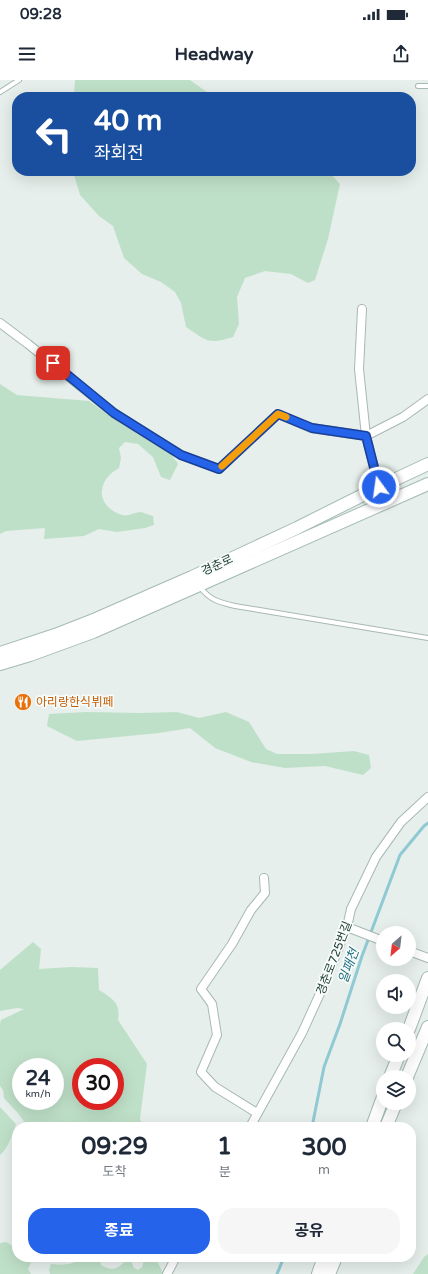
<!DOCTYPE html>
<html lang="ko">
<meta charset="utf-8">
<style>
:root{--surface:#fff;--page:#f6f6f7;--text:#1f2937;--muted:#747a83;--accent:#2563eb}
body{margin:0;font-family:"Varela Round","Noto Sans KR",sans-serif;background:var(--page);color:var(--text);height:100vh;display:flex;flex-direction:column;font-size:15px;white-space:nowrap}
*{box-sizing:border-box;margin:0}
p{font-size:13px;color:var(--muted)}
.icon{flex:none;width:22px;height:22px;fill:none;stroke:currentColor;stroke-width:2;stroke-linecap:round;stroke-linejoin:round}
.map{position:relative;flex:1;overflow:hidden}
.details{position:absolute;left:12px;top:1042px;width:404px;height:140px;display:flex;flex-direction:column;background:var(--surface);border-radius:16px;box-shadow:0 4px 16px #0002}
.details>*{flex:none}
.top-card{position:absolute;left:12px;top:12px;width:404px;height:84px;border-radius:16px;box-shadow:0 4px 16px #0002;background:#1a4fa0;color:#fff;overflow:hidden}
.needle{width:26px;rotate:208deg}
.controls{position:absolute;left:376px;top:846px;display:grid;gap:8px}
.controls a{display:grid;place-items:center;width:40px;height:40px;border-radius:50%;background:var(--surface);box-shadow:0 4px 16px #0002;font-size:20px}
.speed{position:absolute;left:12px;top:978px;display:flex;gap:8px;font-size:20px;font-weight:700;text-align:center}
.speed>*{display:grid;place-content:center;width:52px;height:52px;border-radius:50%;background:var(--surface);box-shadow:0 4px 16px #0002;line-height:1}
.speed small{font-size:10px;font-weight:400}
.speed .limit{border:6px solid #d22;background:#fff;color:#111}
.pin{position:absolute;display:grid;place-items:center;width:34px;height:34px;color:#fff;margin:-17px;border-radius:8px;box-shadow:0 2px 6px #0006}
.me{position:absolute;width:44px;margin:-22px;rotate:346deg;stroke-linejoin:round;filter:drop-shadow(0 0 3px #0008)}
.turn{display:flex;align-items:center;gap:14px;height:84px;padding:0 16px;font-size:18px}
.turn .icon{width:52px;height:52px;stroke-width:2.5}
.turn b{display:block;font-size:28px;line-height:34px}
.eta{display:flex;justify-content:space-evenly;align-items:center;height:68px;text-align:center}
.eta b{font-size:24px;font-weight:700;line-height:28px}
.button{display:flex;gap:8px;margin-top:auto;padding:8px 16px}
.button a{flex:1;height:46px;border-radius:16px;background:var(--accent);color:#fff;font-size:16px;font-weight:700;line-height:46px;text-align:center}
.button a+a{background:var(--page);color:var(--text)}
.status{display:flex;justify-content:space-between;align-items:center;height:28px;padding:0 20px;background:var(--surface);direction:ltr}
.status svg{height:11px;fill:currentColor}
header{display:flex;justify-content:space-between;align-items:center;height:52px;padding:0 16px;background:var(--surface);font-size:18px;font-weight:700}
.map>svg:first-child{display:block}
.green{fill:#bfe0c8;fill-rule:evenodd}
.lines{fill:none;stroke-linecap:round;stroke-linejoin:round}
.stream{stroke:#8ec9d4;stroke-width:3}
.lane-casing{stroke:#a8b8b2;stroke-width:6}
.street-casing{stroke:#a8b8b2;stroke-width:10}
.secondary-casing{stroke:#a4bbb3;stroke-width:14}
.lane{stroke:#fff;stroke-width:4}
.street{stroke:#fff;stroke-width:8}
.secondary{stroke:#fff;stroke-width:12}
.route-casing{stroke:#184099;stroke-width:10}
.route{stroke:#2563eb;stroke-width:7}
.slow{stroke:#f59e0b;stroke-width:7}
.labels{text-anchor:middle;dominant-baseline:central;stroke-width:3.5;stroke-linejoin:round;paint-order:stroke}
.street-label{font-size:12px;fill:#24423a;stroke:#f7fbf9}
.food-label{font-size:12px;fill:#c56008;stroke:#f7fbf9;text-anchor:start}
.water-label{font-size:13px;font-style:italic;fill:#1c6f80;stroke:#f7fbf9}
</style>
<div class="status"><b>09:28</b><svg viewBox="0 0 49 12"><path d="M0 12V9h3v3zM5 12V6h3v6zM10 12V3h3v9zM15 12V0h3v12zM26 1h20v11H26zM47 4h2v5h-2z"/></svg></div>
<header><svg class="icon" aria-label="menu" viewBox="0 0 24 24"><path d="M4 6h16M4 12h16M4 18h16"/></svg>Headway<svg class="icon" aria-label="share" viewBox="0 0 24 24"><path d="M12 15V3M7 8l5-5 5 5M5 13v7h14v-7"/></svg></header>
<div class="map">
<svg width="428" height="1194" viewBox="0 0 428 1194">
<rect width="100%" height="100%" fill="#e6efeb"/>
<!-- green -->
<g class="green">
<polygon points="75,0 190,0 211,15 216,17 74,17"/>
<path d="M73,91H328L340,104L328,159L315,200L308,203L291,194L265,191L245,198L237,217L239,244L233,257C208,265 207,261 186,247L181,223L175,212L161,202L142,194L124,178L113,146L99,136L80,115Z"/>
<path d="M0,304L17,315L89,321L120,343L171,374L178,384L170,400L161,397L153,377L138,364L125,362L119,368L121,378L119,388C109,394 104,399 102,410C100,422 111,432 122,435C128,437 135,432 141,432C144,433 149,435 153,436L154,445L145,448L117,452L99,449L84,456L44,459L45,448L6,451L0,454Z"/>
<polygon points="86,632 140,633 177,632 199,638 226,632 249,642 266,669 277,674 311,674 354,671 369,675 371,688 363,695 325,686 285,688 251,682 215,668 190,648 159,653 77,661 47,646 49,634"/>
<path d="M33,862L41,869L39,889L71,887L98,888L99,910C112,918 121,923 118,940L147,984L140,1039L143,1047H28L17,1032L4,1018L3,1010L0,1006V944L1,940L24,929L17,928L0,931V890ZM21,987H55V1021H21ZM81,987H115V1021H81Z"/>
<path d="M0,1027L16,1044C13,1053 8,1069 0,1075Z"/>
<polygon points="6,1162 15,1167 17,1165 17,1177 33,1177 28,1189 31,1194 0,1194 0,1163"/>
<polygon points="428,1174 428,1194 413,1194 424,1177"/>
<path d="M82,1177H99L101,1185C112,1191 117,1190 125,1181H131L134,1188L138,1190L142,1187L145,1177H155L163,1193L162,1194H50L49,1190L51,1184C63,1185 73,1186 82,1177Z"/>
</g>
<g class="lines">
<!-- stream -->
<g class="stream">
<polyline points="312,1047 324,987 340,944 362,876 400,775 424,746 428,743"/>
<polyline points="277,1194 284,1177"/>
</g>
<defs>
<g id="lane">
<polyline points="418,6 428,6"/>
<polyline points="0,12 19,0"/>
<path d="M200,507C210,520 218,522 235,526L428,558"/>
</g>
<g id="street">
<polyline points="362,229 359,289 366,356 379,407 386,422"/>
<polyline points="0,243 28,264 114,333 181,375 219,389 278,334 311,348 366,356 403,337 428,319"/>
<polyline points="347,847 383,861"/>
<polyline points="409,871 428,878"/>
<polyline points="257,1033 215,1007 201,992 217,955 212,924 201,909 232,864 251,830 265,813 264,798"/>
<polyline points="250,1047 302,953 323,907 347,847 351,829 376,777 401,742 428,717"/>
<polyline points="167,1194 176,1177"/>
</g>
<g id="secondary">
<polyline points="0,573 55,555 96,539 192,497 297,448 379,407 428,384"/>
<polyline points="0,584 30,575 93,552 428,404"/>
<polyline points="409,949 428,898"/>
<polyline points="390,997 399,975"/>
<polyline points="407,997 428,947"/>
<polyline points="372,1047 383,1017"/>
<polyline points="386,1047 396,1023"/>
<polyline points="318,1194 324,1177"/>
<polyline points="329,1194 336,1177"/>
</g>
</defs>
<!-- lane casing -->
<use href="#lane" class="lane-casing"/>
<!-- street casing -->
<use href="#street" class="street-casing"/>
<!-- secondary casing -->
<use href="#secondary" class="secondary-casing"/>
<!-- lane -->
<use href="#lane" class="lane"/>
<!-- street -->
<use href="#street" class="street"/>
<!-- secondary -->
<use href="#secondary" class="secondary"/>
</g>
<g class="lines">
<defs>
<polyline id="route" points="53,283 114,333 181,375 219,389 278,334 312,348 366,356 379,407"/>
</defs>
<!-- route casing -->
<use href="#route" class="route-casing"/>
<!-- route -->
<use href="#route" class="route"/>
<!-- slow -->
<polyline class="slow" points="222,386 278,334 286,337"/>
</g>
<!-- icons -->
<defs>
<symbol id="restaurant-disc" viewBox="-11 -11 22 22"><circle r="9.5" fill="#e8710a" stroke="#f7fbf9"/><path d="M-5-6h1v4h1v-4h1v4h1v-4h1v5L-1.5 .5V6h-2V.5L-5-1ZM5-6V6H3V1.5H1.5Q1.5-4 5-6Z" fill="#fff"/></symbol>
</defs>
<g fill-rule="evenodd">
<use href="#restaurant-disc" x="13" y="612" width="20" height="20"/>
</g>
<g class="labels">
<!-- street labels -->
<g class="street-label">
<text transform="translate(217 485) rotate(-25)">경춘로</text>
<text transform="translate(334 878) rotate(-69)">경춘로725번길</text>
</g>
<!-- food labels -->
<g class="food-label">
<text x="36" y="622">아리랑한식뷔페</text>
</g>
<!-- water labels -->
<g class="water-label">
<text transform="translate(349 886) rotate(-70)">일패천</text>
</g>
</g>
</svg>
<div class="controls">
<a><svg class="needle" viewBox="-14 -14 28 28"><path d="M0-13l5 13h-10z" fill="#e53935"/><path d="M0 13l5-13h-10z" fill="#747a83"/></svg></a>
<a><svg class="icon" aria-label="sound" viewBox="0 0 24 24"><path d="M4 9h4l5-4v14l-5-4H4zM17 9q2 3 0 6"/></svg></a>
<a><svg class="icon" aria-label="search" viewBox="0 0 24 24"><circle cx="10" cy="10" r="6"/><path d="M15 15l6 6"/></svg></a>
<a><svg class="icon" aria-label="layers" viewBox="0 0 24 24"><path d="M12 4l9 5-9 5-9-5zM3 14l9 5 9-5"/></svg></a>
</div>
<div class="speed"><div>24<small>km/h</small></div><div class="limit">30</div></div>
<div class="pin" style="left:53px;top:283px;background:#d93025"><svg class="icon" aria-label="arrive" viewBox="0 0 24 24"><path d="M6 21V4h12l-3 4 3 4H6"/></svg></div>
<svg class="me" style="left:379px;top:407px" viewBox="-20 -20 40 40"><circle r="17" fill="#2563eb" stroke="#fff" stroke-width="3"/><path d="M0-11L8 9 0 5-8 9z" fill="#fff"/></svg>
<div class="top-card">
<div class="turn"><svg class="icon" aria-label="left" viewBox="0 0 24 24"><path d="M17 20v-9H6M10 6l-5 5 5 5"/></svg><div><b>40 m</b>좌회전</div></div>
</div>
<section class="details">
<div class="eta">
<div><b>09:29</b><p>도착</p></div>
<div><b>1</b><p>분</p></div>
<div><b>300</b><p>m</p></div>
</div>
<div class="button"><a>종료</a><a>공유</a></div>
</section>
</div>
